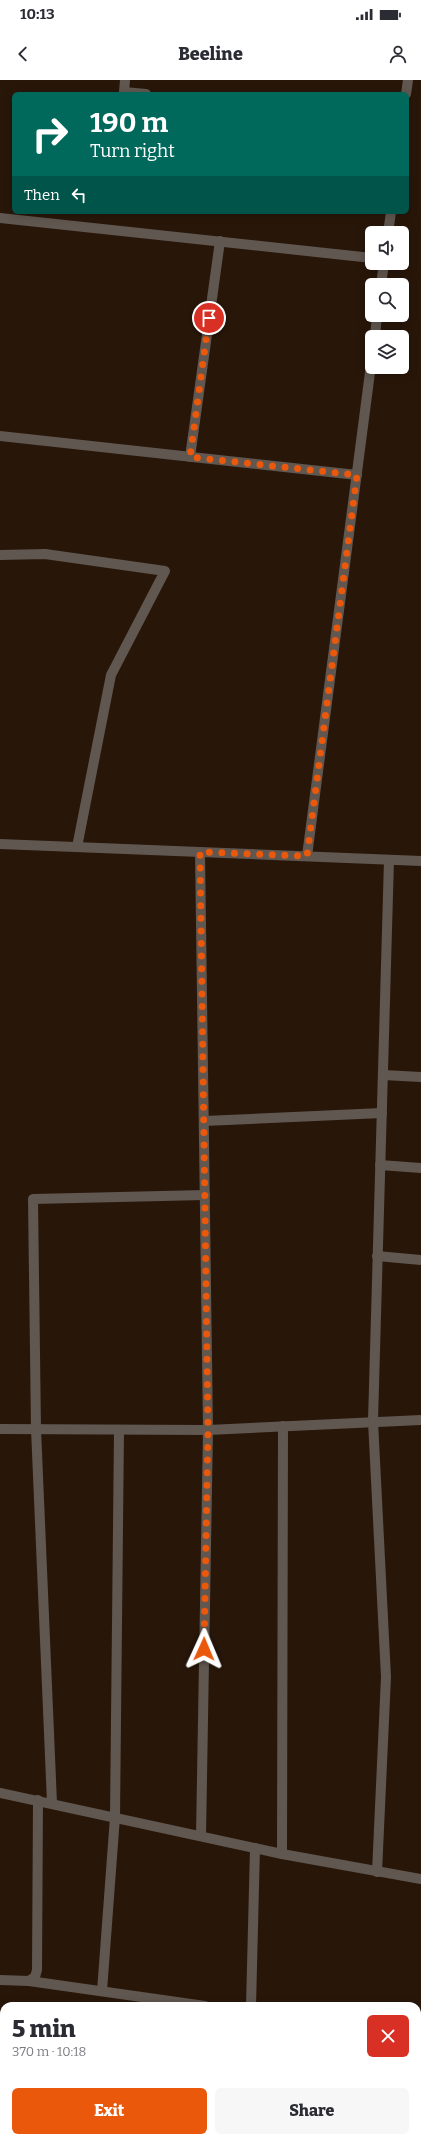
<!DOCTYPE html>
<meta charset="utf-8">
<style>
:root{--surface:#fff;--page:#f7f7f7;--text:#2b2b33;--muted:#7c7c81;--accent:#ea580c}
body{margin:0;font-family:Bitter,serif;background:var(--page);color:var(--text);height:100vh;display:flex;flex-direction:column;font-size:15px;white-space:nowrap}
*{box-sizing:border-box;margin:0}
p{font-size:13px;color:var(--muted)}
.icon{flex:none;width:22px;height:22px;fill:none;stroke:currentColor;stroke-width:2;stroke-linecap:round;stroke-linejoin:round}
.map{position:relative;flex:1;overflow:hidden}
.details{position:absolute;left:0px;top:1922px;width:421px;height:140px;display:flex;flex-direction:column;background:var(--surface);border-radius:12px 12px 0 0;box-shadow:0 2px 10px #0003}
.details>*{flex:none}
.top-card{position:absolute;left:12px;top:12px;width:397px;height:122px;border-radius:6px;box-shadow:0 2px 10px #0003;background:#00695c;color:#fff;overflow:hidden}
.tools{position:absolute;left:365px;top:146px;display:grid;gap:8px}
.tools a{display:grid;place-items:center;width:44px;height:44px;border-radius:6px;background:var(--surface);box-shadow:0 2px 10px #0003;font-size:20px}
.pin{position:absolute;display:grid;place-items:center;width:34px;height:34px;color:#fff;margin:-17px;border:2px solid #fff;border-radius:50%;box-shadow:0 1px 4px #0007}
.me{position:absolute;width:44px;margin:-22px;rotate:1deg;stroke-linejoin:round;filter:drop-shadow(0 0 3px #0008)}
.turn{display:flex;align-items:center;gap:14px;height:84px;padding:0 12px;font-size:18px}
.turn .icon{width:52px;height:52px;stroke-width:2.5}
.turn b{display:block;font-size:28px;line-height:34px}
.then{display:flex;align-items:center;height:38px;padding:0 12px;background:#0003;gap:8px;font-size:15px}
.round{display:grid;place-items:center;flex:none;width:42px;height:42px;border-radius:6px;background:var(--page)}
.headline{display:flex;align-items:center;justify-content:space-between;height:68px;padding:0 12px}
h1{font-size:24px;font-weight:800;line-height:30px}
.primary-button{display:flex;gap:8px;margin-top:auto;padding:8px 12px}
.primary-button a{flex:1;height:46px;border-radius:6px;background:var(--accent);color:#fff;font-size:16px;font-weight:800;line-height:46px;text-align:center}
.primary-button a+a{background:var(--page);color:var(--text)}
.status{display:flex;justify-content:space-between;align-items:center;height:28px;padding:0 20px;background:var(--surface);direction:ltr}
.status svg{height:11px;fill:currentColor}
header{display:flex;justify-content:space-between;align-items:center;height:52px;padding:0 12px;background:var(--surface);font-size:18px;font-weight:800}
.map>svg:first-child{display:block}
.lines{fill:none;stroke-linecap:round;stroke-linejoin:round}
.minor{stroke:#605750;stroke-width:10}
.route{stroke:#ea580c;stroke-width:7;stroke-dasharray:0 12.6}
</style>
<div class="status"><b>10:13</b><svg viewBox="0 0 49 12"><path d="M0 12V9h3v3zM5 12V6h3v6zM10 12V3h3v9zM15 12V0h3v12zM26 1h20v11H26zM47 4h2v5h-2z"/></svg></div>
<header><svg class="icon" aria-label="back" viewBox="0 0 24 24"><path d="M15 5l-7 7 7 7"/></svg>Beeline<svg class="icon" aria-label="person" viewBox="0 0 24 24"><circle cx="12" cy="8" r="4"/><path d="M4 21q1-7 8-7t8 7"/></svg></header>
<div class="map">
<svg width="421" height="2062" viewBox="0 0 421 2062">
<rect width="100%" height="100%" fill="#281609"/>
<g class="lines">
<!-- minor -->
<g class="minor">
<polyline points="125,0 124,12 146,14"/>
<polyline points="406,14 408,0"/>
<polyline points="0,138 372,178"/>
<polyline points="388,153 391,132"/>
<polyline points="381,205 384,183"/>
<polyline points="375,257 377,235"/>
<polyline points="0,356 357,395"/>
<polyline points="190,377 220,161"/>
<polyline points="0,475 45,474 165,491 111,595 77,767"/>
<polyline points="0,764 421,781"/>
<polyline points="200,772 208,1350 201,1756"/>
<polyline points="307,776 372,277"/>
<polyline points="383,995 421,997"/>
<polyline points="204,1041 382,1033"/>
<polyline points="380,1085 421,1088"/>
<polyline points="377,1176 421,1180"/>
<polyline points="0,1349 208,1350 421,1340"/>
<polyline points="0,1713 282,1774 421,1799"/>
<polyline points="52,1723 36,1349 33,1119 205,1115"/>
<polyline points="282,1774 283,1346"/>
<polyline points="377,1792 386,1597 373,1341 389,780"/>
<polyline points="0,1900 29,1901 35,1897 37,1890 38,1720"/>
<polyline points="29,1901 205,1926"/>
<polyline points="102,1911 115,1737 119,1350"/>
<polyline points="251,1926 255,1768"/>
<polyline points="0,2010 4,2010"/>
<polyline points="417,2025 421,2026"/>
<polyline points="282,2062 282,2058"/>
</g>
</g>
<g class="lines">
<!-- route -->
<polyline class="route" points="204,1569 208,1350 200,772 307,776 357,395 190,377 209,238"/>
</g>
</svg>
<div class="tools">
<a><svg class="icon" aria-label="sound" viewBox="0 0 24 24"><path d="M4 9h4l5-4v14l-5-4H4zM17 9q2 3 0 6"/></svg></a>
<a><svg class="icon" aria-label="search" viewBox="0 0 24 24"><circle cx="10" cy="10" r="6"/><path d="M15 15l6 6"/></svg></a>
<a><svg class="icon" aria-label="layers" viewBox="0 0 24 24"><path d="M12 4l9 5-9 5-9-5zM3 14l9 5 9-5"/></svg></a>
</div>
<div class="pin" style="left:209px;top:238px;background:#d93025"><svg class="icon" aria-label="arrive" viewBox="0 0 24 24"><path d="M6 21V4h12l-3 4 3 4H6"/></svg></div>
<svg class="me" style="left:204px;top:1569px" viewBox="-20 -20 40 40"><path d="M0-17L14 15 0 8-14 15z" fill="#ea580c" stroke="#fff" stroke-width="4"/></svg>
<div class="top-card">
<div class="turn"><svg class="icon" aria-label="right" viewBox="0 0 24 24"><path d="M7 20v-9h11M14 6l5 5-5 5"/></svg><div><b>190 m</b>Turn right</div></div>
<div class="then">Then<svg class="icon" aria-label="left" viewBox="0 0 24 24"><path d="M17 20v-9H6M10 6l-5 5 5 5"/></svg></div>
</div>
<section class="details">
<div class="headline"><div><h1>5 min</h1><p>370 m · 10:18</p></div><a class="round" style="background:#d93025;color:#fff"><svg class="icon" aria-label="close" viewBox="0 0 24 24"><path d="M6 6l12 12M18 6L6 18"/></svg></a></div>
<div class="primary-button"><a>Exit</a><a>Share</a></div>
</section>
</div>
